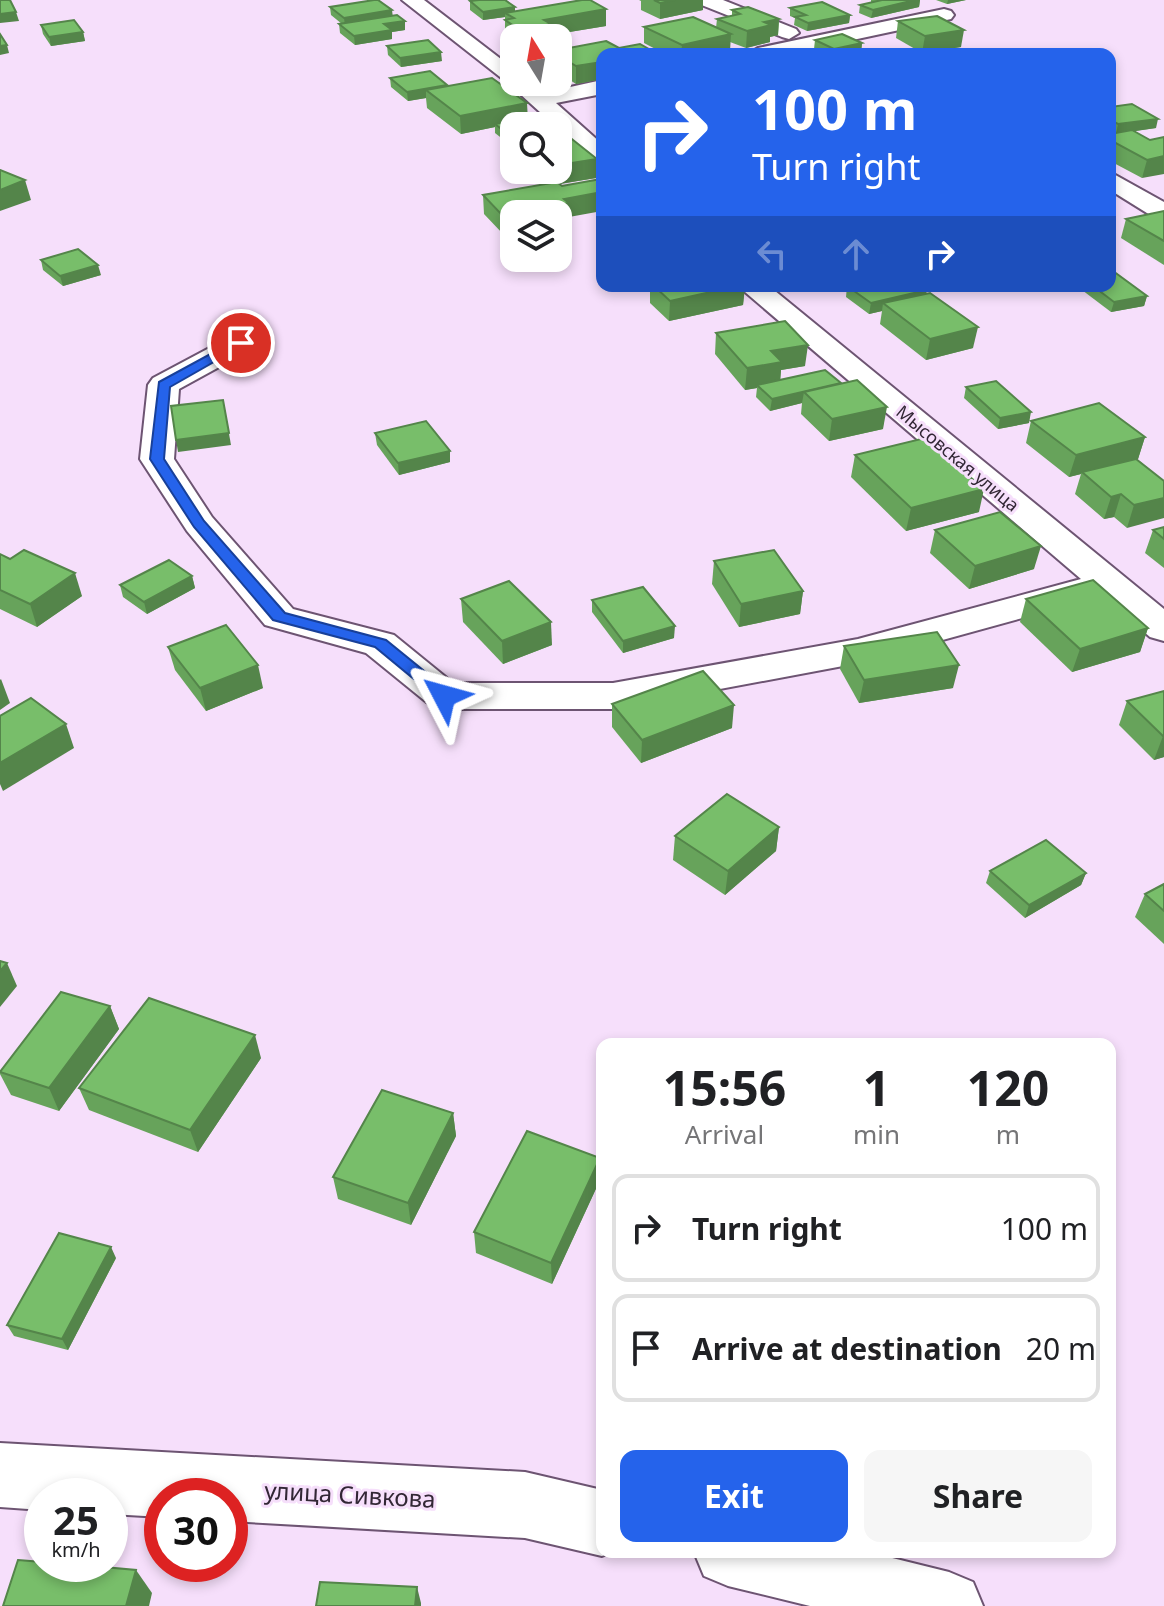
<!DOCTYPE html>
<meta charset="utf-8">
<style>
:root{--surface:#fff;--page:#f6f6f6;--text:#202124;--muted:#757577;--line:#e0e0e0;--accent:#2563eb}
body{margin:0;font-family:"Noto Sans",sans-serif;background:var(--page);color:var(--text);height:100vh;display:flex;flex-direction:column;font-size:30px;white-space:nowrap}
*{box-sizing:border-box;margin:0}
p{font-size:26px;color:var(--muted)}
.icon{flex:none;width:44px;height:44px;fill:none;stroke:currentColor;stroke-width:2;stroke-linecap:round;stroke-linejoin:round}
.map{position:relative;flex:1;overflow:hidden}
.sheet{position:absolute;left:596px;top:1038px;width:520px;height:520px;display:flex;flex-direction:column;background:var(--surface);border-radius:16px;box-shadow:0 4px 12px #0003}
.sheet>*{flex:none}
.guide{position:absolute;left:596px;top:48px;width:520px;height:244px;border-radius:16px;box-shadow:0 4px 12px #0003;background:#2563eb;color:#fff;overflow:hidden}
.needle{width:52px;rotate:349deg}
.fabs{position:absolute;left:500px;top:24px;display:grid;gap:16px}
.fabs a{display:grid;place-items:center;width:72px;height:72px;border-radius:16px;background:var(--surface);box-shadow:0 4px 12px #0003;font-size:40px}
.speed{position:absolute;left:24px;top:1478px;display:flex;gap:16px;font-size:40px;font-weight:700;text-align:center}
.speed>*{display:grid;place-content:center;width:104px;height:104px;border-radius:50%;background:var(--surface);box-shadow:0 4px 12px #0003;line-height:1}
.speed small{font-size:20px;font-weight:400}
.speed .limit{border:12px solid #d22;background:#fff;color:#111}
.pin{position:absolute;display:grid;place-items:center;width:68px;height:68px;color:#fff;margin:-34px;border:4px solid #fff;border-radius:50%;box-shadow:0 2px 8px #0007}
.me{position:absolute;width:88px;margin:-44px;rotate:309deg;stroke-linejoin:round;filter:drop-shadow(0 0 6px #0008)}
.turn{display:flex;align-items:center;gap:28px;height:168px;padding:0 24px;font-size:36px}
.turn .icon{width:104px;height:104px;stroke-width:2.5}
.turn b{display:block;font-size:56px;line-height:68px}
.lanes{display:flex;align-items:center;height:76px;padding:0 24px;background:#0003;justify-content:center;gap:40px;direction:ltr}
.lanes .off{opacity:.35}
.eta{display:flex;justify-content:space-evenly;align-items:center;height:136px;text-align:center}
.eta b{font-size:48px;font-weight:700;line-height:56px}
.cta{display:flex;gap:16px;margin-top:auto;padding:16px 24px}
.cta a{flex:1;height:92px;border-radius:16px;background:var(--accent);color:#fff;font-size:32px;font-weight:700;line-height:92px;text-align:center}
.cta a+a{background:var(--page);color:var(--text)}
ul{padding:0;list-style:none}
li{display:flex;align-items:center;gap:24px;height:108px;margin:0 16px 12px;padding:0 8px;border:4px solid var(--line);border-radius:16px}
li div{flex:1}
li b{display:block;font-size:30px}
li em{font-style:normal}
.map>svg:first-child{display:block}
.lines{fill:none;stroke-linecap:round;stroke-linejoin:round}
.minor-casing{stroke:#6d5472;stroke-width:4}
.minor{fill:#fff;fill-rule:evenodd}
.wall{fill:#67a35b}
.shaded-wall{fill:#54854a}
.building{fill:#78be6a;stroke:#54854a;stroke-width:2}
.route{fill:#2563eb;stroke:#184099;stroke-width:2}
.labels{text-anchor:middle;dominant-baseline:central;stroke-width:6;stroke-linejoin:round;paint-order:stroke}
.far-street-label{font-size:18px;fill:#322735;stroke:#f6dffb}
.near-street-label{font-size:24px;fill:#322735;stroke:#f6dffb}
</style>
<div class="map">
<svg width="1164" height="1606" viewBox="0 0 1164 1606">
<rect width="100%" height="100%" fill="#f6dffb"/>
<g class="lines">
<defs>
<g id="minor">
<polygon points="402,0 424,0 514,69 514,82 531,82 543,93 602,80 602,94 556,103 602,144 602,163 594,161 509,84"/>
<polygon points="696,0 723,0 796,29 799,33 789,39 782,37 699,4"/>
<polygon points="944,9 951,11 954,15 951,19 787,54 748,54 758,48"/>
<polygon points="1110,172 1164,202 1164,221 1155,218 1110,190"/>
<polygon points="738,286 769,286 1164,609 1164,641 1150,637 1102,596 859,663 613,709 444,709 430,705 366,653 265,625 187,531 140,459 148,385 153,378 230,337 241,334 252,337 256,343 252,349 179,389 174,459 212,517 293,609 394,635 453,683 613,683 858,639 1081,579"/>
<polygon points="0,1443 525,1472 602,1490 602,1552 612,1552 602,1556 525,1538 230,1521 230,1496 162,1496 162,1517 110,1514 110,1496 42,1496 42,1510 0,1507"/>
<polygon points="694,1552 868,1552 949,1572 973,1582 983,1606 810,1606 728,1586 704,1576"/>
</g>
</defs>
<!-- minor casing -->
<use href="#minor" class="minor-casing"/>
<!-- minor -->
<use href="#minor" class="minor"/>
</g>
<!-- wall -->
<g class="wall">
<polygon points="639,0 703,0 703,10 660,19 641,10 641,1"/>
<polygon points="871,0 920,0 919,7 871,18 859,13 860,5 871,3"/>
<polygon points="936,0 966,0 947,4"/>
<polygon points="470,1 515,11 606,9 606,26 551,35 551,38 514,38 514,42 505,37 505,17 483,20 470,10"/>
<polygon points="330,7 393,16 405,21 405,30 392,32 392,39 355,45 340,33 339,24 342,24 331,15"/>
<polygon points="790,8 850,15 849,23 807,31 794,25 795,18 790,16"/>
<polygon points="732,10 779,19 778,35 770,37 770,42 746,48 730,42 730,51 716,54 665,54 644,43 644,27 716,28 717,19 732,16"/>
<polygon points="898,21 961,47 922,53 896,38"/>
<polygon points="41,25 83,32 85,41 51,46 43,34"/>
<polygon points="815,40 862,43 861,52 852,54 825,54 814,49"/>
<polygon points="387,46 442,61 401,67 388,55"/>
<polygon points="619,48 602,54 602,79 576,84 558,72 558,50"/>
<polygon points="390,78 447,85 514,126 514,148 495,133 495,127 461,134 427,108 426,98 408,101 391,87"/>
<polygon points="1110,107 1156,128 1134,131 1150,140 1164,137 1142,178 1110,161 1110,134 1115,133 1110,131"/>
<polygon points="558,133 597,159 596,178 560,184 569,217 569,223 558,225 558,214 514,214 514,232 503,234 484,214 483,195 556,182 543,170 558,170"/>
<polygon points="1164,211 1164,265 1121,238 1126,219"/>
<polygon points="41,260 101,275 63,286 43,270"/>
<polygon points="650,286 745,286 743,305 669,321 650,303"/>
<polygon points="847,286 926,294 973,348 926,360 880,324 882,311 869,314 846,297"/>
<polygon points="1078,286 1110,286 1147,296 1144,306 1111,312 1078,287"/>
<polygon points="716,333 805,366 781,370 780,380 883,429 829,441 801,414 802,403 770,411 756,397 757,388 745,390 715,354"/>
<polygon points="966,387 1029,423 998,429 964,398"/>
<polygon points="1031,421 1145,437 1138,459 1137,459 1164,481 1127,528 1114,517 1104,519 1075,494 1081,474 1069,477 1026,443"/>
<polygon points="375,433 450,462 399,475 377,445"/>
<polygon points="855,455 979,512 906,531 851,477"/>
<polygon points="1164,527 1164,568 1145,553 1153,530"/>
<polygon points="935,530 1034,569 969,589 930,553"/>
<polygon points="0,554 10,559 82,596 37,627 0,609"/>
<polygon points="714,561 803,591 800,614 739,627 712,584"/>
<polygon points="192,576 195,588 147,614 123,597 120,585"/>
<polygon points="461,599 552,645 503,664 463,622"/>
<polygon points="1026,599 1148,628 1140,652 1072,672 1020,622"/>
<polygon points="592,600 674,638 623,653 592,612"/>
<polygon points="844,646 953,688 859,703 840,669"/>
<polygon points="168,647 263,688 206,711 175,670"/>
<polygon points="1164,691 1164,757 1154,760 1119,725 1127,701"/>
<polygon points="612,704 732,728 641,763 612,727"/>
<polygon points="779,827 776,851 725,895 673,860 675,836"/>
<polygon points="990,871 1086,873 1081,885 1025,918 986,883"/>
<polygon points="1164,884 1164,944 1135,917 1145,894"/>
<polygon points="110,1006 119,1029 59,1111 11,1095 0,1074 0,1071"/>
<polygon points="261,1058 198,1152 89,1110 79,1088"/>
<polygon points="453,1113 456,1136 411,1225 338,1199 333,1177"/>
<polygon points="600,1180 552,1284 476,1253 474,1232"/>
<polygon points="116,1258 68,1350 14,1336 7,1325"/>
</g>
<!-- shaded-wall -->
<g class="shaded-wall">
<polygon points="675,0 703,0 703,10 660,19 660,3"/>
<polygon points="915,0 920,0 919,7 871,18 873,10"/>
<polygon points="948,0 966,0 947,4"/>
<polygon points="515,7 515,16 505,13 505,17 483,20 483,12"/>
<polygon points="606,9 606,26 551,35 551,38 520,38 520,30 544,20"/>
<polygon points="392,10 393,18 345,26 344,18"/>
<polygon points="16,12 19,21 0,23 0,14"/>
<polygon points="850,15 849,23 807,31 808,23"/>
<polygon points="779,19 778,35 770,37 770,42 746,48 747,31 764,22"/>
<polygon points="405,21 405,30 392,32 392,39 355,45 354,36 384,24"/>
<polygon points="964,30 961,47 922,53 925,36"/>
<polygon points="83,32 85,41 51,46 49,37"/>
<polygon points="731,34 730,51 716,54 681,54 682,45"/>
<polygon points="862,43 861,52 852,54 834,54 834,49"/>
<polygon points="7,45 9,53 0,55 0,46"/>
<polygon points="441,52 442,61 401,67 400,58"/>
<polygon points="602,62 602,79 576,84 576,66"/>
<polygon points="447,85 426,90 426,98 408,101 407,92"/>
<polygon points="527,103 528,121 495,124 495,127 461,134 460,116"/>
<polygon points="1158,119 1156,128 1116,134 1118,124"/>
<polygon points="1164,156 1164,174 1142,178 1147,160"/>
<polygon points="597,159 596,178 559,184 559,165"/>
<polygon points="25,180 31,200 0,211 0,190"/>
<polygon points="602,192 602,211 569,217 569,223 558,225 558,214 514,214 514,232 503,234 502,215 564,199"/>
<polygon points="98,265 101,275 63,286 60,276"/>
<polygon points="738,286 745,286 743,305 669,321 670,301"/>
<polygon points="927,290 925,301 883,303 882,311 869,314 871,303"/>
<polygon points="1147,296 1144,306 1111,312 1114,302"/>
<polygon points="978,327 973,348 926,360 930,339"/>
<polygon points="808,345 805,366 781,370 780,384 757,385 757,388 745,390 747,368 771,351"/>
<polygon points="841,383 804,392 802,403 770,411 772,399"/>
<polygon points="223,400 231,445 178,452 176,440"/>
<polygon points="887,407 883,429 829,441 832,419"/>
<polygon points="1031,412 1029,423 998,429 1000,418"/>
<polygon points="1145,437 1138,459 1084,474 1082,472 1081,474 1069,477 1076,455"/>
<polygon points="450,451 450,462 399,475 398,463"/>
<polygon points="984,489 979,512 906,531 911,508"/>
<polygon points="1121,494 1114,517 1104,519 1111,497"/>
<polygon points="1164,498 1164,518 1127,528 1134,505"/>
<polygon points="1041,546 1034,569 969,589 975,566"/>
<polygon points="75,573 82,596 37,627 30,604"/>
<polygon points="192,576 195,588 147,614 144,602"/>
<polygon points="803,591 800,614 739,627 741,604"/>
<polygon points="551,622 552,645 503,664 502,641"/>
<polygon points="675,626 674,638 623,653 623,641"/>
<polygon points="1148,628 1140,652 1072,672 1080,649"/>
<polygon points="258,665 263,688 206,711 200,688"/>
<polygon points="959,665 953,688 859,703 864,680"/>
<polygon points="1,679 10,703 0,710 0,680"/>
<polygon points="734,705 732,728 641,763 642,740"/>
<polygon points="66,724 74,748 3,791 0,784 0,763"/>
<polygon points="1163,736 1164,736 1164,757 1154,760"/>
<polygon points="779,827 776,851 725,895 728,871"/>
<polygon points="1086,873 1081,885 1025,918 1029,905"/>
<polygon points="7,963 17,986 0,1007 0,971"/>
<polygon points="110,1006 119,1029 59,1111 49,1088"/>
<polygon points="255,1035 261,1058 198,1152 190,1130"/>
<polygon points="453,1113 456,1136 411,1225 408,1203"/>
<polygon points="600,1158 600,1180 552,1284 551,1263"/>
<polygon points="111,1247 116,1258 68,1350 62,1339"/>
<polygon points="136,1570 152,1593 149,1606 126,1606"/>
<polygon points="417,1587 421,1603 421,1606 415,1606"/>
</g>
<!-- building -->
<g class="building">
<polygon points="0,0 10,0 16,12 0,14"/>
<polygon points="374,0 378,0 392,10 344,18 330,7"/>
<polygon points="479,0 505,0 515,7 483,12 470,1"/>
<polygon points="582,0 590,0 606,9 544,20 551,24 520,30 505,20 514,18 505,13"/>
<polygon points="654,0 675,0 660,3"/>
<polygon points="882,0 915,0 873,10 860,5"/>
<polygon points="822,2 850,15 808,23 795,17 806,15 790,8"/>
<polygon points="748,7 779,19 764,22 771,25 747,31 717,19 740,14 732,10"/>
<polygon points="397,15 405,21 384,24 392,30 354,36 339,24"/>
<polygon points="937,16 964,30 925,36 898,21"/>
<polygon points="693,17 731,34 682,45 644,27"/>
<polygon points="74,20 83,32 49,37 41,25"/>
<polygon points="0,34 7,45 0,46"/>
<polygon points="842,34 862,43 834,49 815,40"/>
<polygon points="428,40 441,52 400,58 387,46"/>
<polygon points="606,41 619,48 640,44 654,52 642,54 602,54 602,62 576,66 558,55 558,50"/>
<polygon points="774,50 782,54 758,54"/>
<polygon points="430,71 447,85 407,92 390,78"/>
<polygon points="492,78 527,103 460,116 426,90"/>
<polygon points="1132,104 1158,119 1118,124 1110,120 1110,107"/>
<polygon points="531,117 542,126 514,126 514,139 495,124"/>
<polygon points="1132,130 1150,140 1164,137 1164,156 1147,160 1110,140 1110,134"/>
<polygon points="563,132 597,159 559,165 558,133"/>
<polygon points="0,170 25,180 0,190"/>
<polygon points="601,179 602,192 564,199 569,203 502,215 483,195 557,182 562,186"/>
<polygon points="1164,211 1164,241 1126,219"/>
<polygon points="78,249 98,265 60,276 41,260"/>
<polygon points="1113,271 1147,296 1114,302 1093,286 1110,286 1110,272"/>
<polygon points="654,286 738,286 670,301"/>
<polygon points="847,286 920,286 927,290 871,303"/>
<polygon points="930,293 978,327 930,339 883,303"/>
<polygon points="785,321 808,345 771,351 782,362 747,368 716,333"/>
<polygon points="825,370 841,383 772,399 757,385"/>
<polygon points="857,380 887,407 832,419 804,392"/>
<polygon points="996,381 1031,412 1000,418 966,387"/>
<polygon points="223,400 229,433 176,440 171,406"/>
<polygon points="1099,403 1145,437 1076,455 1031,421"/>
<polygon points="426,421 450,451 398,463 375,433"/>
<polygon points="925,438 984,489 911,508 855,455"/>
<polygon points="1136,459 1164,481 1164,498 1134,505 1121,494 1111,497 1082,472"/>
<polygon points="1000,512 1041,546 975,566 935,530"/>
<polygon points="1164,527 1164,539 1153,530"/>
<polygon points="24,550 75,573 30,604 0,590 0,554 10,559"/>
<polygon points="774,550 803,591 741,604 714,561"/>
<polygon points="169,560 192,576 144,602 120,585"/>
<polygon points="1093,580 1148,628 1080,649 1026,599"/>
<polygon points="509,581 551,622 502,641 461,599"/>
<polygon points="643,587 675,626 623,641 592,600"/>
<polygon points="226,625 258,665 200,688 168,647"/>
<polygon points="937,632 959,665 864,680 844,646"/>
<polygon points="703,671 734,705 642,740 612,704"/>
<polygon points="1164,691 1164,736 1163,736 1127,701"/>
<polygon points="31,698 66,724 0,763 0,716"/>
<polygon points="727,794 779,827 728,871 675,836"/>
<polygon points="1046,840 1086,873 1029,905 990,871"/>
<polygon points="1164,884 1164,911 1145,894"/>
<polygon points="0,961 7,963 0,971"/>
<polygon points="61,992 110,1006 49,1088 0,1072"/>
<polygon points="149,998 255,1035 190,1130 79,1088"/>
<polygon points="382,1090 453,1113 408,1203 333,1177"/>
<polygon points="527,1131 600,1158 551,1263 474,1232"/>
<polygon points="59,1233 111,1247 62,1339 7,1325"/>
<polygon points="18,1560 42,1562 42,1564 70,1564 136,1570 126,1606 3,1606"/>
<polygon points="320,1582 417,1587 415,1606 316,1606"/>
</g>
<!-- route -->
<polygon class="route" points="236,340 247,343 170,387 164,459 204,521 285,613 386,640 450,692 453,696 450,699 438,699 375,647 273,620 194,527 150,459 159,382"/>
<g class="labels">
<!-- far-street labels -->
<g class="far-street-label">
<text transform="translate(958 458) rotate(40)">Мысовская улица</text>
</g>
<!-- near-street labels -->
<g class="near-street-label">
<text transform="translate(350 1494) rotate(3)">улица Сивкова</text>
</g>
</g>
</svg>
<div class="fabs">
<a><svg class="needle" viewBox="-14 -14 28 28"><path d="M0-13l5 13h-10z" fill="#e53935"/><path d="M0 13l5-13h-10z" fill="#757577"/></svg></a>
<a><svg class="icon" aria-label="search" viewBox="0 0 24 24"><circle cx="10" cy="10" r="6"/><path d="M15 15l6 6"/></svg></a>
<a><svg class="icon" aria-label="layers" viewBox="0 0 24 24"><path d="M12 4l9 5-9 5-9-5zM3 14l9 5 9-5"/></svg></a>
</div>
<div class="speed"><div>25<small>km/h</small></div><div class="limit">30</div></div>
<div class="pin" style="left:241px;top:343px;background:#d93025"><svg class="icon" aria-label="arrive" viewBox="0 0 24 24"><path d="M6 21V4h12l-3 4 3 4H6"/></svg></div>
<svg class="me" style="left:444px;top:696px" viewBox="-20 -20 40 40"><path d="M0-17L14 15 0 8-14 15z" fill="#2563eb" stroke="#fff" stroke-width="4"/></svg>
<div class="guide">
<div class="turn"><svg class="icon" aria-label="right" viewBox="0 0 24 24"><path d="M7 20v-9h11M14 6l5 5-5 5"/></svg><div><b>100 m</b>Turn right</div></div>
<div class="lanes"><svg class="icon off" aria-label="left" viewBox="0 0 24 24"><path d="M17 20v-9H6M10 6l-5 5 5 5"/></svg><svg class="icon off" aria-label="ahead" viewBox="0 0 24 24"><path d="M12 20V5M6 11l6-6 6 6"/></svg><svg class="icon" aria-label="right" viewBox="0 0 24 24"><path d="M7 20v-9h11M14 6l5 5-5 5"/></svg></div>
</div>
<section class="sheet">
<div class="eta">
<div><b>15:56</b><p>Arrival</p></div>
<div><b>1</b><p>min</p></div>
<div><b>120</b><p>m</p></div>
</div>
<ul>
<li><svg class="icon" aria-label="right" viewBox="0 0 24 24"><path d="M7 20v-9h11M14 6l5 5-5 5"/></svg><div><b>Turn right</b></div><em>100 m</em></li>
<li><svg class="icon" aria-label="arrive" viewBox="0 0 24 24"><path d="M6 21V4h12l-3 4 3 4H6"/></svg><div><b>Arrive at destination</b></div><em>20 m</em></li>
</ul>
<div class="cta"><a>Exit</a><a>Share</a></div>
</section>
</div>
